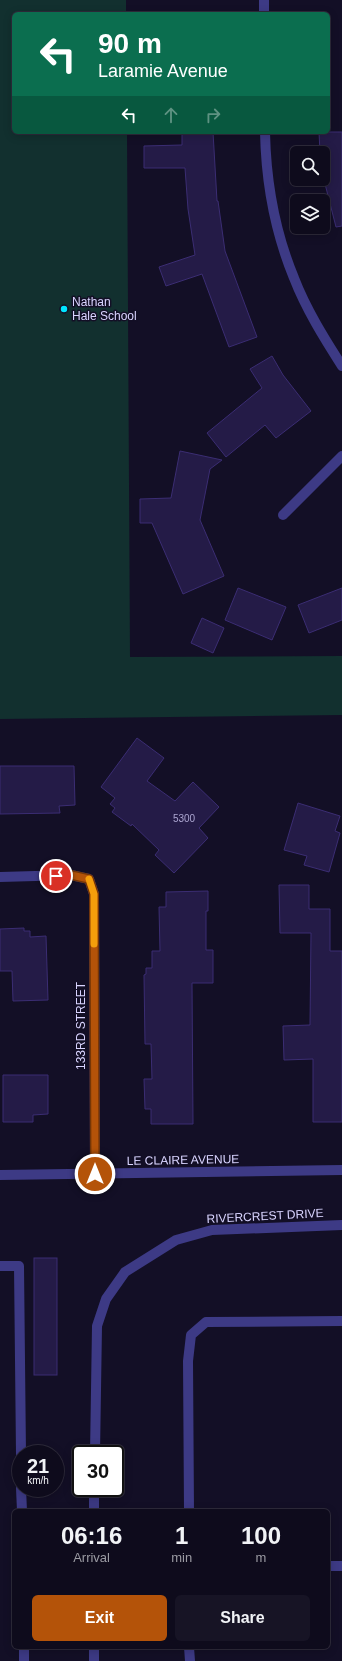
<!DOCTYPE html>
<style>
:root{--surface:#0e0b1c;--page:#171425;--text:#f1f3f6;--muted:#9b9ba3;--line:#2e2b3b;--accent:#b45309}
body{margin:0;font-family:Arial,sans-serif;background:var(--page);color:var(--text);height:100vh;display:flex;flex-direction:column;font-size:15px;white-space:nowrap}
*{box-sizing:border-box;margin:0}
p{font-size:13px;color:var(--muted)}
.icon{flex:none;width:22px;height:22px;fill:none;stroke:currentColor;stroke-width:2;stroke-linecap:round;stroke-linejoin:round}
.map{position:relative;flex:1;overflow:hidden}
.panel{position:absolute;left:12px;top:1509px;width:318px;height:140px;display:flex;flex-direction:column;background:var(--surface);border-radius:6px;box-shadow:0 2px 10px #0003,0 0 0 1px var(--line)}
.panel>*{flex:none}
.hud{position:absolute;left:12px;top:12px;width:318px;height:122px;border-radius:6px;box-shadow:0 2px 10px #0003,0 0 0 1px var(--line);background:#0b6e4f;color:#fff;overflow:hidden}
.buttons{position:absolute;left:290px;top:146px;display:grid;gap:8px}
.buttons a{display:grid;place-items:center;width:40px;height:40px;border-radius:6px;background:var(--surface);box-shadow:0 2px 10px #0003,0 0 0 1px var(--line);font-size:20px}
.speed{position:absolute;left:12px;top:1445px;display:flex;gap:8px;font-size:20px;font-weight:700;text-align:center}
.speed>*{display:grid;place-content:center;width:52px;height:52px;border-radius:50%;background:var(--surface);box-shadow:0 2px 10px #0003,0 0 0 1px var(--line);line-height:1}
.speed small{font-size:10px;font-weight:400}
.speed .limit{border:2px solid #111;border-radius:6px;background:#fff;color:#111}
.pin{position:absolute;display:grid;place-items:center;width:34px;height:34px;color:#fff;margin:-17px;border:2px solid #fff;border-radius:50%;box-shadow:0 1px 4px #0007}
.me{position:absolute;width:44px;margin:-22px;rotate:0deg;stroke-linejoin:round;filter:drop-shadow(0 0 3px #0008)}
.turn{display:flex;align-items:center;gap:14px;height:84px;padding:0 20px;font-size:18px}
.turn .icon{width:52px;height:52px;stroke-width:2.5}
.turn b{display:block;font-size:28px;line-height:34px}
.lanes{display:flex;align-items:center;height:38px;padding:0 20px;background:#0003;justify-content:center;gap:20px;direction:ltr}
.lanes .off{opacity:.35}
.eta{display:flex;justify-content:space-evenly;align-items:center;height:68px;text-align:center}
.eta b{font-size:24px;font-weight:700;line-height:28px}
.cta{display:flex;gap:8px;margin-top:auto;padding:8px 20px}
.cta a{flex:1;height:46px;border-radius:6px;background:var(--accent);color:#fff;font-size:16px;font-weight:700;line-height:46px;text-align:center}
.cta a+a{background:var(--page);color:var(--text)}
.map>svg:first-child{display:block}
.green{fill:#12302f}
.building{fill:#241b47;stroke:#3b2d73}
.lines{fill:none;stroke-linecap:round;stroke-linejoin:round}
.lane{stroke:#3d3a85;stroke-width:10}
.street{stroke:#3d3a85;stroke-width:10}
.route-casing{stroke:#753606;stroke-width:10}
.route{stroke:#b45309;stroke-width:7}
.slow{stroke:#f59e0b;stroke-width:7}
.poi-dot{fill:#00e5ff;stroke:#130f26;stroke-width:1.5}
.labels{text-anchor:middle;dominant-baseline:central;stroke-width:3;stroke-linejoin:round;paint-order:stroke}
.number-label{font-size:10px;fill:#aca6d1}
.poi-label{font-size:12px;fill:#d9d4ff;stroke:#130f26;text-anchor:start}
.street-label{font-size:12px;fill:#d9d4ff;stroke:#130f26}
</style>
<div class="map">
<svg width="342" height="1661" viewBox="0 0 342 1661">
<rect width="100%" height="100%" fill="#130f26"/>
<!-- green -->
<polygon class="green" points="0,0 126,0 126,14 14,14 14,132 127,132 130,657 342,656 342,715 0,719"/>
<!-- building -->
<g class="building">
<polygon points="182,132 213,132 217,201 218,201 225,251 257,337 229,347 202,274 166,286 159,267 195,255 188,209 185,168 144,168 144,146 182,145"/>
<polygon points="319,132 342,132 342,226 336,227 323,176 323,153 320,153"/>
<polygon points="272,356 283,375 311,411 276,438 265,425 226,457 207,433 262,388 250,369"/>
<polygon points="180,451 222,460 210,469 200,520 224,576 183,594 152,523 140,523 140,499 171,498"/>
<polygon points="238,588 286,607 272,640 225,620"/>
<polygon points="342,588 342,620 309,633 298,605"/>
<polygon points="202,618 224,628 213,653 191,643"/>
<polygon points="137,738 164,758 147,781 175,801 193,782 219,807 199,828 208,838 174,873 155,855 159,850 132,824 131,826 112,812 115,808 110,804 115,798 101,787"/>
<polygon points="0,766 74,766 75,805 59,806 60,813 0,814"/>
<polygon points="298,803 340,816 335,831 340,833 329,872 304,865 307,856 284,850"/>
<polygon points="279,885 309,885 309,909 330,909 330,951 342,951 342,1122 313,1122 313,1059 284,1060 283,1026 310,1025 311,933 280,933"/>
<polygon points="208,891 208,911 206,911 206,950 213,950 213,983 192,983 193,1124 151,1124 151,1109 145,1109 144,1079 152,1079 151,1044 145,1044 144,975 146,974 146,968 152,968 152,951 160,951 159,907 166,907 166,892"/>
<polygon points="24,928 24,931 30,931 30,937 46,936 48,1000 13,1001 12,971 0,971 0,929"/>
<polygon points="3,1075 48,1075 48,1114 33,1115 33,1122 3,1122"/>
<rect x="34" y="1258" width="23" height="117"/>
</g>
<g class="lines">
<!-- lane -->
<g class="lane">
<polyline points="95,1454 97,1326 106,1299 125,1272 176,1240 212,1230 342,1225"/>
<polyline points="94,1511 94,1488"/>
<polyline points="189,1511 188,1361 191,1335 206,1322 342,1321"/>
<polyline points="328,1566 342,1566"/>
<polyline points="94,1647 94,1661"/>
<polyline points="189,1647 190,1661"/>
</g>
<!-- street -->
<g class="street">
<polyline points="264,0 264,14"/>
<path d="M265,132C266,181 275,232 294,278C306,309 324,338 342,366"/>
<polyline points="283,515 342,456"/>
<polyline points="0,877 71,875 89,879 94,894 95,1174"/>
<polyline points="0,1175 342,1170"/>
<polyline points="0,1266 19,1266 21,1454"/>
<polyline points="21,1488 22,1511"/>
<polyline points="24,1647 24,1661"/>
</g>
</g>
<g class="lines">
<defs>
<polyline id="route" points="56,876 71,875 89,879 94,894 95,1174"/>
</defs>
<!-- route casing -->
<use href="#route" class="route-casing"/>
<!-- route -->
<use href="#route" class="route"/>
<!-- slow -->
<polyline class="slow" points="89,879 94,894 94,944"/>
</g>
<!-- markers -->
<circle class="poi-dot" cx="64" cy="309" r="4"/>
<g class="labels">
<!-- number labels -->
<g class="number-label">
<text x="184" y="818">5300</text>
</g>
<!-- poi labels -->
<g class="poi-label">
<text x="72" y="302">Nathan<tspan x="72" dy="14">Hale School</tspan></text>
</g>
<!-- street labels -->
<g class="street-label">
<text transform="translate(81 1026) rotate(-90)">133RD STREET</text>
<text transform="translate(183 1160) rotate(-1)">LE CLAIRE AVENUE</text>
<text transform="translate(265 1216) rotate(-3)">RIVERCREST DRIVE</text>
</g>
</g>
</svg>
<div class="buttons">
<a><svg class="icon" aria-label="search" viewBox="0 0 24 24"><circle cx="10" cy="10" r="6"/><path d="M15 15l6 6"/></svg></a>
<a><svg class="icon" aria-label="layers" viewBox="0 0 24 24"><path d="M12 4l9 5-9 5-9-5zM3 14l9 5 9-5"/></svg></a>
</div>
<div class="speed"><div>21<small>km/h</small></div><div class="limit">30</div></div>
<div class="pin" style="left:56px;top:876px;background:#d93025"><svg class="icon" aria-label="arrive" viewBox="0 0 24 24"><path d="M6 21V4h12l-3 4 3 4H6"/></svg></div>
<svg class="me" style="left:95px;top:1174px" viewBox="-20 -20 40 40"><circle r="17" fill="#b45309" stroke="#fff" stroke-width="3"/><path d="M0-11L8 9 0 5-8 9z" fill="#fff"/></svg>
<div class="hud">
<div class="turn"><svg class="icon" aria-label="left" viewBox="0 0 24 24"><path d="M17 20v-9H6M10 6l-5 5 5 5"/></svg><div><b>90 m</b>Laramie Avenue</div></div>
<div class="lanes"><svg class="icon" aria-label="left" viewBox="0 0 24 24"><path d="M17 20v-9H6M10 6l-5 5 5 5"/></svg><svg class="icon off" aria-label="ahead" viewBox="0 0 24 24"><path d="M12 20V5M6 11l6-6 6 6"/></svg><svg class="icon off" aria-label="right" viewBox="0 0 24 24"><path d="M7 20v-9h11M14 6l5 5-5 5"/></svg></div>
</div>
<section class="panel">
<div class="eta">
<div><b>06:16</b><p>Arrival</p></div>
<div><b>1</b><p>min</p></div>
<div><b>100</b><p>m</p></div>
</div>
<div class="cta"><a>Exit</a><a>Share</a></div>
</section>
</div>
